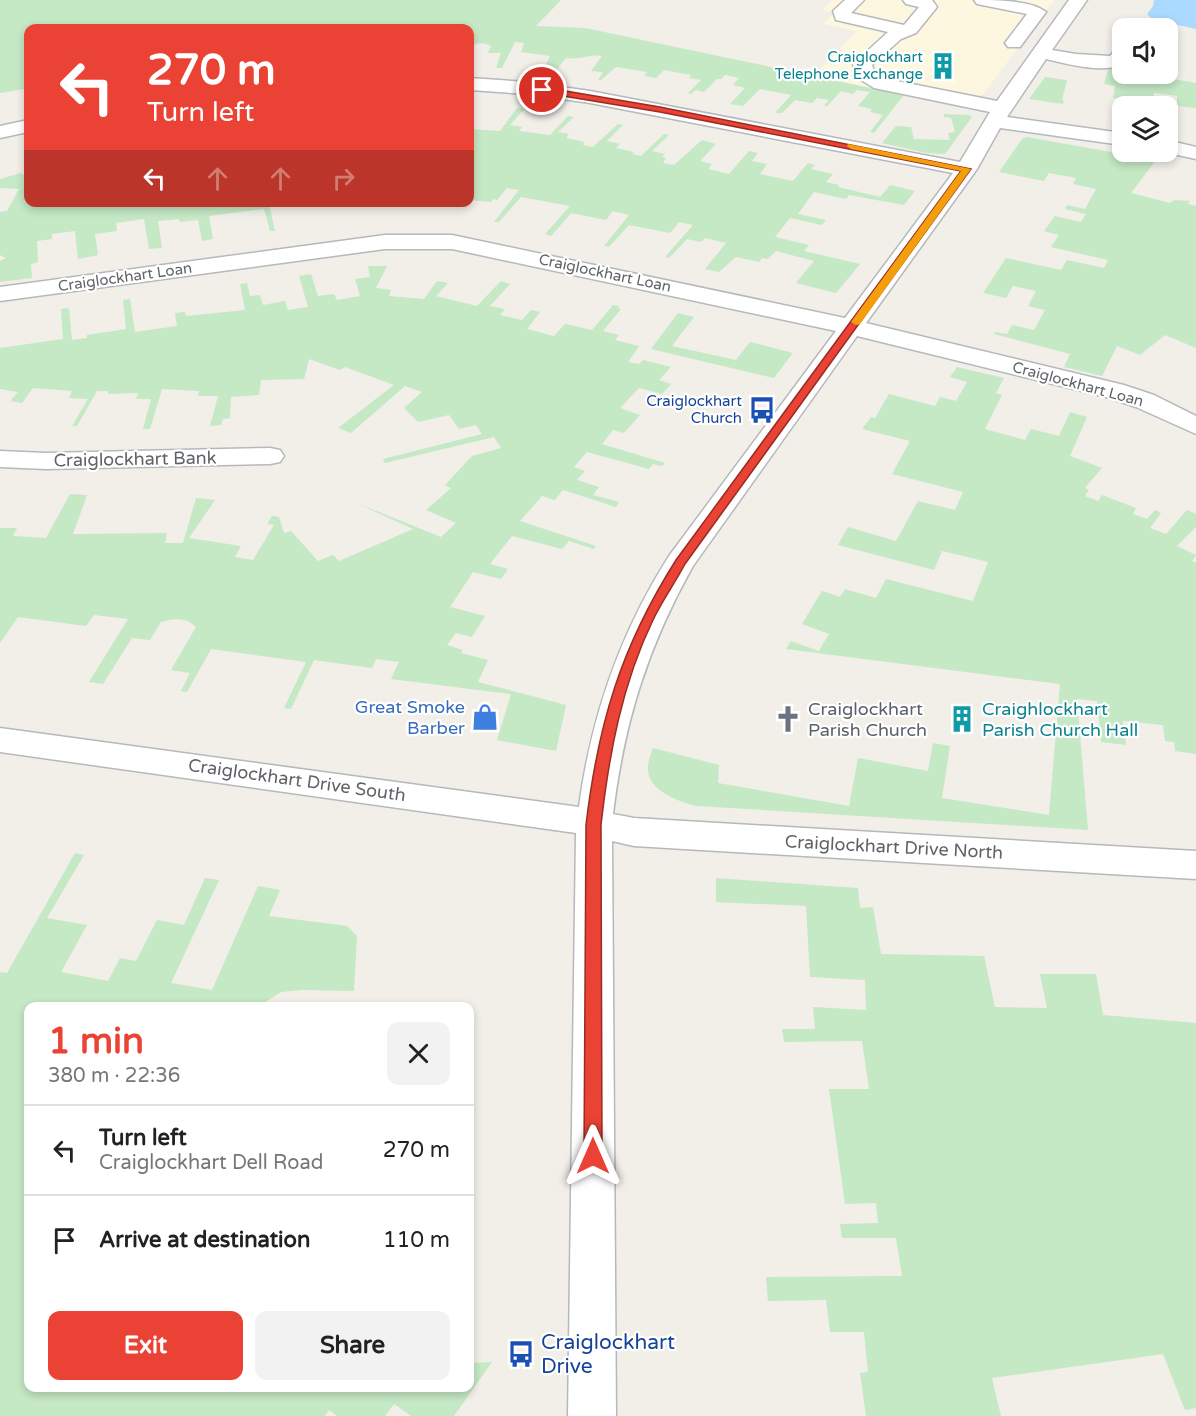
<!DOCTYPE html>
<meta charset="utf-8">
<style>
:root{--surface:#fff;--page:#f2f2f2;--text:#222;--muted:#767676;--line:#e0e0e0;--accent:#ea4335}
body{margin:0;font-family:"Varela Round",sans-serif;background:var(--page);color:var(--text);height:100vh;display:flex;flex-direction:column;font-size:22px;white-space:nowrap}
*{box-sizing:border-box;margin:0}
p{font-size:20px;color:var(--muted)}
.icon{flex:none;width:33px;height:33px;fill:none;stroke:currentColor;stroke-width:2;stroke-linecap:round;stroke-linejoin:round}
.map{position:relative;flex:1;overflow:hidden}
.panel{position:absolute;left:24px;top:1002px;width:450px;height:390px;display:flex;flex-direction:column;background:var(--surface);border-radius:12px;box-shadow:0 3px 9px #0003}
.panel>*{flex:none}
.banner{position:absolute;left:24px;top:24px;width:450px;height:183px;border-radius:12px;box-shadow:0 3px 9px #0003;background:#ea4335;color:#fff;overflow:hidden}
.controls{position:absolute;left:1112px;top:18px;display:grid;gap:12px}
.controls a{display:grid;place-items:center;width:66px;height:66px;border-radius:12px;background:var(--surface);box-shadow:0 3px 9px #0003;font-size:30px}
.pin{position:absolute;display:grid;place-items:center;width:51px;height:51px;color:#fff;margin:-26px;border:3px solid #fff;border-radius:50%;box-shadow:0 2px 6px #0007}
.me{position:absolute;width:66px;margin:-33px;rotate:0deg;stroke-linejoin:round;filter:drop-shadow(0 0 4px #0008)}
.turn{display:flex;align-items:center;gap:21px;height:126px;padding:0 24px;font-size:27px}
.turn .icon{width:78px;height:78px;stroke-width:2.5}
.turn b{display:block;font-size:42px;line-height:51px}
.lanes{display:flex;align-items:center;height:57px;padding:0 24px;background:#0003;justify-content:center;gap:30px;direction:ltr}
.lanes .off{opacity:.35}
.round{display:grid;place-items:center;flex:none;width:63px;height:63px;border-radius:12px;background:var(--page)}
.overview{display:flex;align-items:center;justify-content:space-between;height:102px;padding:0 24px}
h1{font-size:36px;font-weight:700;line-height:45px;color:var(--accent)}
.cta{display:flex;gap:12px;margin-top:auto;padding:12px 24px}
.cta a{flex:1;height:69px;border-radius:12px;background:var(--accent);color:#fff;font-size:24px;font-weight:700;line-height:69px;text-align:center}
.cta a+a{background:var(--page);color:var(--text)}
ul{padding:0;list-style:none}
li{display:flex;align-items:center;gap:18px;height:90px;padding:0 24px;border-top:2px solid var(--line)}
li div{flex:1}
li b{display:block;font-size:22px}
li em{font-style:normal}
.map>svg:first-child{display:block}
.commercial{fill:#fef7e0}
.green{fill:#c5e8c5}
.water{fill:#aadaff}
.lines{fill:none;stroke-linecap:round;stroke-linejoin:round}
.minor-casing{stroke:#b5b8bc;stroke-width:3}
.minor{fill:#fff;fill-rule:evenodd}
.route{fill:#ea4335;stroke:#982c22;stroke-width:1.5}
.slow{fill:#f59e0b}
.labels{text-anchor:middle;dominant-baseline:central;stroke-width:4.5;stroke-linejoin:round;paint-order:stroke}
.far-culture-label{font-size:15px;fill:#0d838f;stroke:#fff;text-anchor:end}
.far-street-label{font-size:15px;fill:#5f6368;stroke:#fff}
.far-transit-label{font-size:15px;fill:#164399;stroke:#fff;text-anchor:end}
.street-label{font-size:18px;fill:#5f6368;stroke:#fff}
.shop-label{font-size:18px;fill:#366cbe;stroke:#fff;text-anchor:end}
.worship-label{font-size:18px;fill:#5b616d;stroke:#fff;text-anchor:start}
.culture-label{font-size:18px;fill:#0d838f;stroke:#fff;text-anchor:start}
.near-transit-label{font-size:21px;fill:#164399;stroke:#fff;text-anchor:start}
</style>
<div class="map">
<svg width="1196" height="1416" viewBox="0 0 1196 1416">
<rect width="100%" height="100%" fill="#f1efe8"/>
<!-- commercial -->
<polygon class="commercial" points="833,0 1054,0 984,93 966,108 813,77 857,31 823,24 834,13 822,10"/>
<!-- green -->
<g class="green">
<path d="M0,0H561L536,26L585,28L904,95L874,133L870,132L883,115L870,112L872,109L858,106L870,92L857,90L853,94L841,91L827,106H824L829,100L817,98L812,103L795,100L782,113H775L791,95L760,89L743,106L730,104L745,88L733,85L739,78L725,75L721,79H717L704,92L696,90L691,94L688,93L701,80L689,78L691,75L664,70L656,78L644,76L647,72L616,67L601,80H598L603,72L591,71L602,56C588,54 581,60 566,58L555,72L543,71L550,56L521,52L524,43L515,42L502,68H496L501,53H488L491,46C484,42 474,42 470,49V28H28V96L24,89L0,93Z"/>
<polygon points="1109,67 1122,70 1122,74 1144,74 1196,83 1196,108 1177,106 1177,96 1154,93 1152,103 1113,98 1115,86 1104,84"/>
<polygon points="1045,77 1067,80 1062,100 1064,101 1063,104 1029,99"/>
<polygon points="517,108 524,109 510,125 522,127 519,131 550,135 568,116 574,117 558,132 569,134 566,138 584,142 583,145 593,147 618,124 623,125 607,141 620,144 616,148 634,152 632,154 641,156 664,134 669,135 652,151 665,154 662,157 666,158 663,163 674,165 702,140 716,144 700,161 712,164 708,169 729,174 749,151 758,153 752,161 767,164 760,174 793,181 808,163 815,165 811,169 833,174 826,182 839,185 838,187 880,197 890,185 915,191 904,205 849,195 846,199 814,192 798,214 826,220 822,225 790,218 775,237 809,245 804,251 860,264 836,293 796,283 814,261 776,251 768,259 762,258 759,262 736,257 719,272 705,269 726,243 705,238 701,242 687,239 669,258 665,257 693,225 679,222 670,233 629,225 609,247 604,246 629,215 613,211 606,220 571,213 551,236 545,234 570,206 521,197 499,222 494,222 519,190 507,188 497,200 493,199 491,202 470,200 470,129 500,131"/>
<polygon points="944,114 970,115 972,117 945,154 927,153 882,143 896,126 911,127 914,139 950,140 948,133 955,132 951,118 944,117"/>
<polygon points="1027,137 1156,160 1131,193 1170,203 1174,200 1190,201 1188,204 1196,206 1196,348 1165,335 1140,355 1117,346 1102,376 1064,367 1070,354 994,334 995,332 1007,334 1012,325 1034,330 1045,310 1028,306 1036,291 1013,286 1006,298 983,293 1006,258 1061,270 1067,260 1104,268 1108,260 1051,247 1059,235 1044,231 1055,216 1081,222 1086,214 1065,209 1067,205 1085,209 1096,189 1073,184 1076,178 1049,173 1044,181 999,172 1022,139"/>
<polygon points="21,173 25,176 28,175 28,202 269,203 275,231 270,231 264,209 209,216 213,239 202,241 198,220 180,222 179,219 158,221 162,248 149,249 144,219 116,223 117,231 95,234 98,255 78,259 75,231 52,234 52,239 37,241 38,262 31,264 32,278 0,282 0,261 6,258 0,255 0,212 7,211 19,189 0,188 0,179"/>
<path d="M368,266H387L376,288L391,290L389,296L424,299L437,281L448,283L436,296L477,306L501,281L510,284L490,306L505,309L500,315L522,320L531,310L540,312L527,329L554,336L565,324L592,330L613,305L619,306L618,308L621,309L603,331L619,335L615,340L639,346L628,362L639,364L643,360L671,367L659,380L671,384L662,394L639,388L620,408L640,415L624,433L613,430L602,444L665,463L662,466L653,464L649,469L587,452L574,467L585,471L577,480L599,487L593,495L619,502L616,507L563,490L555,500L542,496L520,521L596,546L594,549L569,541L562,549L512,536L490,564L508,569L501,579L473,572L450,607L485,616L472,637L456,633L447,645L463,650L461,653L488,660L478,682L566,705L556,751L497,740L511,694L391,679L399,662L376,659L372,668L314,660L291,709L284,708L306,662L211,649L187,692L181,691L190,673L171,670L196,627C187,617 173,618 161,622L150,640L132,638L103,684L89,682L128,619L94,615L86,626L18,617L0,643V528H17L13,536L46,538L70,494L87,495L73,534L167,533L165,543H183L196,498L215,500L189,538L241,546L235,557L253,560L274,525L267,524L272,516L279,517L284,533L291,531L318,561L333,555L339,561L413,529L354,502L441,537L456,523L426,510L451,488L445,485L472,456L501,448L494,437L385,463L383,459L482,434L476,425L459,429L449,415L418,422L404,408L422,392L405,386L351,433L338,428L394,385L345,367L340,370L309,359L304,379L261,380L259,395L231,397L230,418L223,419L221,425L210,426L218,396H198L199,391L162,389L150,429H143L151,399H136L138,393L108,394V391H97L77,426H72L88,399L69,398L72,391L33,388L22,403L10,401L18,392L0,389V348L63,339L61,309L69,308L72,340L87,338V335L126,329L123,300L130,299L135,332L177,326L175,313L185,312L186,316L245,310L240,284L247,283L250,296L260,295L263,305L285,301L288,310L308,307L299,276L311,274L318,296L334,294L337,300L360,296L355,279L370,277Z"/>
<polygon points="678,313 694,317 672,346 736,360 750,342 793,353 774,378 651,349"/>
<path d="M957,367L1004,378L996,393L1002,395L985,429L1025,440L1031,429L1059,436L1070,412L1087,417L1070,456L1102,468L1085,488L1089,490L1085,496L1098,501L1102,495L1136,508L1133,514L1147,519L1155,510L1161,513L1150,528L1166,534L1187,510L1196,514V527L1177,546L1196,555L1192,561L1196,563V754L1175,751L1174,742L1165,741L1163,725L1123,721L1126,745L1101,742L1097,701L1077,699L1088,830L697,806C679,802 646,790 648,767C648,761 651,754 653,748L719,765L718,783L849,806L858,758L928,771L933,743L950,746L942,798L1049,815L1060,684L786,649L791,641L819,651L829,634L802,624L822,591L840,597L845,589L876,598L886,579L973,601L988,562L942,551L934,570L838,545L848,527L896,541L918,501L955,510L963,492L892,474L910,441L862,429L871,417L875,418L889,394L935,406L940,397L956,401L967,382L950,377Z"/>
<polygon points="75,853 84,855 47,918 87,925 61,972 108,981 120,958 136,961 157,920 184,925 205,878 219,880 171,983 212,990 258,886 280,890 269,916 347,926 357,936 354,991 303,990 281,992 259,1006 28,1006 28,1388 470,1388 470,1363 492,1362 454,1416 411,1416 394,1404 385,1416 337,1416 329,1410 325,1416 0,1416 0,972 7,973"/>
<polygon points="716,878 858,888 860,908 873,907 881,954 984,956 995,1007 1047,1008 1040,974 1096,974 1103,1015 1196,1023 1196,1408 1185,1410 1163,1354 992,1378 1001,1416 866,1416 860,1373 868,1372 864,1332 830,1332 826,1300 768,1301 766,1277 902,1276 896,1238 842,1238 840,1224 878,1223 876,1203 845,1204 829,1089 869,1089 862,1041 784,1042 782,1029 815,1029 813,1007 866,1010 865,980 810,977 806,906 716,902"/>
</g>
<!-- water -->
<polygon class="water" points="1154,0 1196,0 1196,29 1152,19 1147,14 1153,6"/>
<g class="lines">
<defs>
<g id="minor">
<path d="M845,0H864L851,13L904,25L919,7L906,4L903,0H932L937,7L916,33L901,39L872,65L874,71L887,79L997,101L1069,0H1087L1052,50L1076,54L1110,56L1115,50L1122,48V65C1099,73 1068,64 1046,59L1007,117L1122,133V145L1000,128L977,169L866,323L1124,385L1154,395L1196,416V434L1136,407L1106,397L857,336L693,566C648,646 624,722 613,814L634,818L1196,851V879L634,846L612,841L616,1416H568L576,833L0,752V728L579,807C591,717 620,633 669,556L836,331L452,249H385L0,301V287L385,235H452L845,318L953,173L590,103L527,94L470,90V78L527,82L590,91L960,162L990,112L874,88L858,78L853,64L888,32L836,20L833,11Z"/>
<path d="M974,0C995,0 1032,0 1046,12L1020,47H1008L1005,43L1027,14L977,4Z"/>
<polygon points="28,120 28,132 0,138 0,126"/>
<polygon points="1167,140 1196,147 1196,159 1164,152 1167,152"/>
<polygon points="270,448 280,450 284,456 280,462 270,464 46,469 0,467 0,451 46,453"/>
</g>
</defs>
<!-- minor casing -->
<use href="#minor" class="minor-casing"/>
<!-- minor -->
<use href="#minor" class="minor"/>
</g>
<!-- route -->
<path class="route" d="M542,87L660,107L971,169L685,564C675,583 662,601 653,620C622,684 609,754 601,825L602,1156L599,1162L593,1164L586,1162L584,1156L586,825C598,723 621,647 676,560L961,171L660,112L539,92L538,90Z"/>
<!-- slow -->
<polygon class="slow" points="848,144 971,169 860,324 856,325 851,322 961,171 851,149 847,146"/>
<!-- icons -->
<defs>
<symbol id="building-bare" viewBox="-9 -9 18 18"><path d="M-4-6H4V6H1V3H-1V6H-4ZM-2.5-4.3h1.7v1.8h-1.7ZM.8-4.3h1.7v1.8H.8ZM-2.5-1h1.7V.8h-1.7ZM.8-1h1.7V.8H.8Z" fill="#0f9aa8" stroke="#fff" stroke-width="2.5" paint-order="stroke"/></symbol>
<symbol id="bus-bare" viewBox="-9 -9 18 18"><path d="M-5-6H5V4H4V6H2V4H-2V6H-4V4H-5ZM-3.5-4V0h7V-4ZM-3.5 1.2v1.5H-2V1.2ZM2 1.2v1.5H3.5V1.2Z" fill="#1a4fb4" stroke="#fff" stroke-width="2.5" paint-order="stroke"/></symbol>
<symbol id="shop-bare" viewBox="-9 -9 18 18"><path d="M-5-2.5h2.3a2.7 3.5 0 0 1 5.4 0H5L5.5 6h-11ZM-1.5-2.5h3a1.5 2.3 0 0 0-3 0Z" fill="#3f7fe0" stroke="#fff" stroke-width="2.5" paint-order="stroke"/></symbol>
<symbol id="church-bare" viewBox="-9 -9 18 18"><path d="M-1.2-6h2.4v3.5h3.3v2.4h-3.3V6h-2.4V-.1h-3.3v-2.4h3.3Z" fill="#6b7280" stroke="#fff" stroke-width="2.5" paint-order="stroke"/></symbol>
</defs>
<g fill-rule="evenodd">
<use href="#building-bare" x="924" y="47" width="38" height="38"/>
<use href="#bus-bare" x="743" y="391" width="38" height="38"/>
<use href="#shop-bare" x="466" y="698" width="38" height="38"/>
<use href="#church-bare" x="769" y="700" width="38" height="38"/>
<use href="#building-bare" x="943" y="700" width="38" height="38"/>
<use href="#bus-bare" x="502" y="1335" width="38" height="38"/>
</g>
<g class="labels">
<!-- far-culture labels -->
<g class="far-culture-label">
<text x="923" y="57">Craiglockhart<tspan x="923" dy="17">Telephone Exchange</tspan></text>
</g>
<!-- far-street labels -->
<g class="far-street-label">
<text transform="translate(605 273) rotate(12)">Craiglockhart Loan</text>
<text transform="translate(125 277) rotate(-8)">Craiglockhart Loan</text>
<text transform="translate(1078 384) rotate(15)">Craiglockhart Loan</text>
</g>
<!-- far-transit labels -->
<g class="far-transit-label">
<text x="742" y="401">Craiglockhart<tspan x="742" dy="17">Church</tspan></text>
</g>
<!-- street labels -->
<g class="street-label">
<text transform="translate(135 459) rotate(-1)">Craiglockhart Bank</text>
<text transform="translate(297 780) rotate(8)">Craiglockhart Drive South</text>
<text transform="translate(894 847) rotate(3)">Craiglockhart Drive North</text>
</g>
<!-- shop labels -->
<g class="shop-label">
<text x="465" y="707">Great Smoke<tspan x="465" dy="21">Barber</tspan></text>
</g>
<!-- worship labels -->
<g class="worship-label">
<text x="808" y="709">Craiglockhart<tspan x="808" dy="21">Parish Church</tspan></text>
</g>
<!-- culture labels -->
<g class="culture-label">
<text x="982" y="709">Craighlockhart<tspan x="982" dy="21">Parish Church Hall</tspan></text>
</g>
<!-- near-transit labels -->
<g class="near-transit-label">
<text x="541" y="1342">Craiglockhart<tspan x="541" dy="24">Drive</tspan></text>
</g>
</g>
</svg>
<div class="controls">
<a><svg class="icon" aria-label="sound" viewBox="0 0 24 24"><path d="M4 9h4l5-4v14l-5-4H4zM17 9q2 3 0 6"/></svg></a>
<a><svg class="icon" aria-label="layers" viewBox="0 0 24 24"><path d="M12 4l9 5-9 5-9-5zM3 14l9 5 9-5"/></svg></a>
</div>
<div class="pin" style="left:542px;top:90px;background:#d93025"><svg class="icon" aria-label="arrive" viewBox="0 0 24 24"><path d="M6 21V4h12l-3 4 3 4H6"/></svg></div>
<svg class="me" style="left:593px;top:1156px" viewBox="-20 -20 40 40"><path d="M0-17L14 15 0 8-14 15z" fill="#ea4335" stroke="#fff" stroke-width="4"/></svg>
<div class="banner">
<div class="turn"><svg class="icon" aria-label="left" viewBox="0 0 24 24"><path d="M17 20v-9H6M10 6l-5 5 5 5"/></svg><div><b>270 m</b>Turn left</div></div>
<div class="lanes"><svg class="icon" aria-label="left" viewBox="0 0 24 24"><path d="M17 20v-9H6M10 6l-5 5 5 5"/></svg><svg class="icon off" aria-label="ahead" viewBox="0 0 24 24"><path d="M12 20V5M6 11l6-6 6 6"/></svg><svg class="icon off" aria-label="ahead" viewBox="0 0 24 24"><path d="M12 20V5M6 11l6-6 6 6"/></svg><svg class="icon off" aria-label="right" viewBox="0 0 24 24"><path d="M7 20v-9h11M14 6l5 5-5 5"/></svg></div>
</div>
<section class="panel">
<div class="overview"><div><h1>1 min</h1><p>380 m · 22:36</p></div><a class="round"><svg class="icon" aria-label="close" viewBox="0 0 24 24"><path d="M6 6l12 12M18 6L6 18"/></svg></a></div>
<ul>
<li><svg class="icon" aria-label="left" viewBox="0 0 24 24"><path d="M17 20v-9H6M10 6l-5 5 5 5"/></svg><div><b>Turn left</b><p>Craiglockhart Dell Road</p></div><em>270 m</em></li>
<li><svg class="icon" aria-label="arrive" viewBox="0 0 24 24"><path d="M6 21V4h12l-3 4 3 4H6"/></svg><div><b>Arrive at destination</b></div><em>110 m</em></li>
</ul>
<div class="cta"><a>Exit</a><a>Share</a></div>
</section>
</div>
